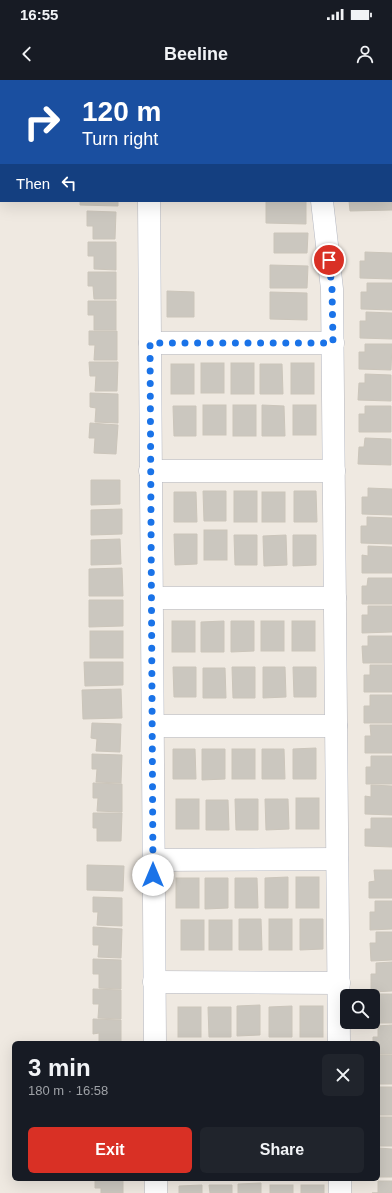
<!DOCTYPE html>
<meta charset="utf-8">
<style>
:root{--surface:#171b24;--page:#20242c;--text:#f1f3f6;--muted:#9ea1a6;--accent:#d93025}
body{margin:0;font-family:Arial,sans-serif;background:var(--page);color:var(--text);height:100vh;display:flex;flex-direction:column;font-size:15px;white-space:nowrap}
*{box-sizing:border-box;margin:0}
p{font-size:13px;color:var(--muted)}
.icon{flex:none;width:22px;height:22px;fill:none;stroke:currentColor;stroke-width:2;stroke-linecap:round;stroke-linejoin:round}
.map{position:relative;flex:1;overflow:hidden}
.panel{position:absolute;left:12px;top:961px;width:368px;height:140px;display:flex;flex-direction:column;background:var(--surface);border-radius:6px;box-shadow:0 4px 16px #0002}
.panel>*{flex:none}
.guide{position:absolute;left:0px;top:0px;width:392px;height:122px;box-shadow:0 4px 16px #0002;background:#1a4fa0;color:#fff;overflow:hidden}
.controls{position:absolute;left:340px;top:909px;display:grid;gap:8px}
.controls a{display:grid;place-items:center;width:40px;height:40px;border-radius:6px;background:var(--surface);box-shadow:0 4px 16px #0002;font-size:20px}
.pin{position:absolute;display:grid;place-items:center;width:34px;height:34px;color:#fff;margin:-17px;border:2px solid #fff;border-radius:50%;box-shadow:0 1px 4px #0007}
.me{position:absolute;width:44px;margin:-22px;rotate:0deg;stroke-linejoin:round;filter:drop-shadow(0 0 3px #0008)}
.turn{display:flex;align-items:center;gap:14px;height:84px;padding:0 16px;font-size:18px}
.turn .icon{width:52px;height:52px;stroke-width:2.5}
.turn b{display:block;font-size:28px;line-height:34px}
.then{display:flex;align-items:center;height:38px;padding:0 16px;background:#0003;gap:8px;font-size:15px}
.round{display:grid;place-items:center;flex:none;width:42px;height:42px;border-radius:6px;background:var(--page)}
.summary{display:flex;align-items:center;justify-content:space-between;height:68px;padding:0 16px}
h1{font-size:24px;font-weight:700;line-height:30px}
.primary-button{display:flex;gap:8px;margin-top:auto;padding:8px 16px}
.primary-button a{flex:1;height:46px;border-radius:6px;background:var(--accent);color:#fff;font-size:16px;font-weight:700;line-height:46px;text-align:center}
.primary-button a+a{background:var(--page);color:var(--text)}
.status{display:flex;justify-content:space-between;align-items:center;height:28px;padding:0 20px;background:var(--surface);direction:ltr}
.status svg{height:11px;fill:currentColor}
header{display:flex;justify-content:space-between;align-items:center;height:52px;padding:0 16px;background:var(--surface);font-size:18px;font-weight:700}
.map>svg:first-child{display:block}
.building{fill:#cbc7bf;stroke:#cbc5ba}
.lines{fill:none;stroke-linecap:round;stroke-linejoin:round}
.minor-casing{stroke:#b4b7c1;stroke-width:23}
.minor{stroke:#fff;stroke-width:22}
.route{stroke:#1a73e8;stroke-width:7;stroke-dasharray:0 12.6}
</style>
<div class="status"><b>16:55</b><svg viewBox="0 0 49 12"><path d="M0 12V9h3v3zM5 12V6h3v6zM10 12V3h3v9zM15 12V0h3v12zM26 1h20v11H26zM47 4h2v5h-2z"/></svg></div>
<header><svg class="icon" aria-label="back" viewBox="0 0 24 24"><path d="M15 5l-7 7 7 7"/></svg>Beeline<svg class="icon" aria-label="person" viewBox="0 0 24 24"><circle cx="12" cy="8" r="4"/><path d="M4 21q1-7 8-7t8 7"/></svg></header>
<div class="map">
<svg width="392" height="1113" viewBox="0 0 392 1113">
<rect width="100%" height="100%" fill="#efe9e1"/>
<!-- building -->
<g class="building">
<polygon points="391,69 392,69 392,130 350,131 349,121 391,121"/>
<polygon points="80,121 118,121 118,126 80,125"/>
<polygon points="266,121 306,121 306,144 266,143"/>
<polygon points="87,131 116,132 115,159 93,159 93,146 87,146"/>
<polygon points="274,153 308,153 307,173 274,173"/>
<polygon points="88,162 116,162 116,190 94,189 94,176 88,176"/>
<polygon points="365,172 392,173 392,199 360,198 360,181 365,181"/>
<polygon points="270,185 308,186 307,208 270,208"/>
<polygon points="88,192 116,192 116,219 94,219 93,206 88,206"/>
<polygon points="367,203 392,203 392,230 361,229 361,212 367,212"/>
<polygon points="167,211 194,212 194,237 167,237"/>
<polygon points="270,212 307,213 307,240 270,239"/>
<polygon points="88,221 116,221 116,250 94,250 94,235 88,235"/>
<polygon points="366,232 392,233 392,259 360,258 360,241 366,241"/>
<polygon points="89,251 117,251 117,280 94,280 95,265 89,265"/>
<polygon points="365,264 392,264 391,290 359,289 359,272 365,272"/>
<polygon points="89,282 118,282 117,311 95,311 96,296 90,296"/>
<rect x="201" y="283" width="23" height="30"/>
<rect x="231" y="283" width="23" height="31"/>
<rect x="291" y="283" width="23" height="31"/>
<rect x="171" y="284" width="23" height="30"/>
<polygon points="260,284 282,284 283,314 260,314"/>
<polygon points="365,294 391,295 391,321 358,320 359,303 365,303"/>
<polygon points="90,313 118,314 118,343 95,342 96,328 90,327"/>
<rect x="203" y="325" width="23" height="30"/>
<rect x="233" y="325" width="23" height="31"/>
<polygon points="262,325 284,326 285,356 262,356"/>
<rect x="293" y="325" width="23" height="30"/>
<polygon points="173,326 196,326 196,356 174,356"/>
<polygon points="365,326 391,326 391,352 359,352 359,334 365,334"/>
<polygon points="90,343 118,345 116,374 94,373 95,358 89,358"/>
<polygon points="365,358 391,359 391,385 358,384 359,367 364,367"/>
<polygon points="91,400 120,400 120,424 91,425"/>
<polygon points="368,408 392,409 392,435 362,434 362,417 368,417"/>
<polygon points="203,411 226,411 226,441 204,441"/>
<rect x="234" y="411" width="23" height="31"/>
<polygon points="294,411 316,411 317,442 294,442"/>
<polygon points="174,412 196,412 197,442 174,442"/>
<rect x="262" y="412" width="23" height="30"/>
<polygon points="122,429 122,454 91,455 91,430"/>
<polygon points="367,437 392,438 392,464 361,463 361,446 367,446"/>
<rect x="204" y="450" width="23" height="30"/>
<polygon points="174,454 197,454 197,484 175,485"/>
<polygon points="234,455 257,455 257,485 235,485"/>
<polygon points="286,455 287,485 264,486 263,456"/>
<polygon points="293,455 316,455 316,485 293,486"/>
<polygon points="120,459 121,484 91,485 91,460"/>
<polygon points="368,466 392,467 392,493 362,493 362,475 368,476"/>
<polygon points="122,488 123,516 89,516 89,489"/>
<polygon points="368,498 392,498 392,524 362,524 362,506 367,506"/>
<polygon points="89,520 123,520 123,546 89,547"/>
<polygon points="368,526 392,526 392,552 362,553 362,535 368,535"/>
<rect x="172" y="541" width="23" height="31"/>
<polygon points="224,541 224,572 201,572 201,542"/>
<polygon points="231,541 254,541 254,571 231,572"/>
<rect x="261" y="541" width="23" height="30"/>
<rect x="292" y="541" width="23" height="30"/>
<rect x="90" y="551" width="33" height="27"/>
<polygon points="368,556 392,556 392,583 363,583 362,566 368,566"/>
<polygon points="84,582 123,582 123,605 85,606"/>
<polygon points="370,585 392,585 392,612 364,612 364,595 370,595"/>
<polygon points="173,587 196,587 196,617 174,617"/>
<polygon points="232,587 255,587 255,618 233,618"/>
<polygon points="263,587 285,587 286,617 263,618"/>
<polygon points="293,587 316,587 316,617 294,617"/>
<polygon points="203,588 225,588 226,618 203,618"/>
<polygon points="121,609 122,638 83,639 82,610"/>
<polygon points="370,615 392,615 392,643 364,643 364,626 370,626"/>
<polygon points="92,643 121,644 120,672 96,671 97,659 91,658"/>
<polygon points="370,645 392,645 392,673 365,673 365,656 371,656"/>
<polygon points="316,668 316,699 293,699 293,669"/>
<polygon points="173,669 195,669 196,699 173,699"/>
<polygon points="202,669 225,669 225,699 202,700"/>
<rect x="232" y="669" width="23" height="30"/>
<polygon points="262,669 284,669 285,699 262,699"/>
<polygon points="92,674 122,675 121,703 96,702 97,689 92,689"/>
<polygon points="371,676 392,676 392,704 366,704 366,687 371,687"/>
<polygon points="93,703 122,704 122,732 97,731 98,718 93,718"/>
<polygon points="371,705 392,706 392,735 365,734 365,716 371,717"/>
<rect x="296" y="718" width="23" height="31"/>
<rect x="176" y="719" width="23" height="30"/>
<polygon points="235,719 258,719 258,750 236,750"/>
<polygon points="265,719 288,719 289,749 266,750"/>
<polygon points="206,720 228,720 229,750 206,750"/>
<polygon points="93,733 122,733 121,761 97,761 97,748 93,748"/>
<polygon points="371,738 392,738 392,767 365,766 365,749 371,749"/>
<polygon points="87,785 124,786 123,811 87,810"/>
<polygon points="374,790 392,790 392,818 369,818 369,802 375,801"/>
<polygon points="288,797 288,828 265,828 265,798"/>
<rect x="296" y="797" width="23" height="31"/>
<rect x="176" y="798" width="23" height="30"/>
<polygon points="205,798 228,798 228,828 205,829"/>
<polygon points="235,798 257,798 258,828 235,828"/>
<polygon points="93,817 122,818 122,846 97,845 98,832 93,832"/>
<polygon points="375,821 392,821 392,849 370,850 370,832 375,832"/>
<polygon points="239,839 261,839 262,870 239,870"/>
<rect x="269" y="839" width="23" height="31"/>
<polygon points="300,839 323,839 323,869 300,870"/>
<rect x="181" y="840" width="23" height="30"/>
<rect x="209" y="840" width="23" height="30"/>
<polygon points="93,847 122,849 121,878 98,877 99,865 93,865"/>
<polygon points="376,852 392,852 392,880 371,881 370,863 376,863"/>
<polygon points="93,879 121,880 121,909 99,908 99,894 93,894"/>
<polygon points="392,882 392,911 371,912 371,894 376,894 376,883"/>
<polygon points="93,909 121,910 121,939 98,938 99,924 93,924"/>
<polygon points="377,914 392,914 392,943 372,943 373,926 378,925"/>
<polygon points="260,925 260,955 237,956 237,926"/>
<polygon points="292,926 292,957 269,957 269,927"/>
<rect x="300" y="926" width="23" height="31"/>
<rect x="178" y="927" width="23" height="30"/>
<polygon points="208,927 231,927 231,957 209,957"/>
<polygon points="93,939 121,940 121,963 99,963 99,953 93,954"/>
<polygon points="392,945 392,974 378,974 378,963 373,963 373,957 378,957 378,946"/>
<rect x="378" y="975" width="14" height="29"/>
<rect x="378" y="1007" width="14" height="28"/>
<rect x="378" y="1037" width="14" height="29"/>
<polygon points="378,1068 392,1069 392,1097 378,1097"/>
<polygon points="95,1099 123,1099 123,1113 101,1113 101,1108 95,1108"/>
<polygon points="378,1101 392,1101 392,1113 372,1113 378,1113"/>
<polygon points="261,1103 261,1113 238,1113 238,1104"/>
<polygon points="202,1105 202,1113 179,1113 179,1106"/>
<polygon points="209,1105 232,1105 232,1113 210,1113"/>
<rect x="270" y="1105" width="23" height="8"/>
<rect x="301" y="1105" width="23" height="8"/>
</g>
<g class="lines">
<defs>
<g id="minor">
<polyline points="391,23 392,23"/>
<polyline points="0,30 1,30"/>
<polyline points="149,121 155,963"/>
<polyline points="322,121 332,209 339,963"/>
<polyline points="150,263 333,263"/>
<polyline points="150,391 334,391"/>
<polyline points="152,518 335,518"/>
<polyline points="153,646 336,646"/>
<polyline points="153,780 337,779"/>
<polyline points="154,902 339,903"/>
<polyline points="156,1099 156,1113"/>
<polyline points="340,1099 340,1113"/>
</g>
</defs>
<!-- minor casing -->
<use href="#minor" class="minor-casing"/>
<!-- minor -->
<use href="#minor" class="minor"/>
</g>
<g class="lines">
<!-- route -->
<polyline class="route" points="153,795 150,263 333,263 332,209 329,180"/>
</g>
</svg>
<div class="controls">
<a><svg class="icon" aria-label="search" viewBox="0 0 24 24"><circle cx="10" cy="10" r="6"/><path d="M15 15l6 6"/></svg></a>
</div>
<div class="pin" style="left:329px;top:180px;background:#d93025"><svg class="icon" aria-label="arrive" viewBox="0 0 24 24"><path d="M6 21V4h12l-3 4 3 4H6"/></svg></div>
<svg class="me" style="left:153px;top:795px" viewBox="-20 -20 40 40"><circle r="19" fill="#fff"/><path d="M0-13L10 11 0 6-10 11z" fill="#1a73e8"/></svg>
<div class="guide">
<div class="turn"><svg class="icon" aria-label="right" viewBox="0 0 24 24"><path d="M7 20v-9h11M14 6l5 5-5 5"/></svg><div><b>120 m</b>Turn right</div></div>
<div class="then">Then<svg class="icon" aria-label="left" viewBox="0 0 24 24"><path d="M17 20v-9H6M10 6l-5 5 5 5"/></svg></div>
</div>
<section class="panel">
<div class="summary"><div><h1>3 min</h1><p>180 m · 16:58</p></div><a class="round"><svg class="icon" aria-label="close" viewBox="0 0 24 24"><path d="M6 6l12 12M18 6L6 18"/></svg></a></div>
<div class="primary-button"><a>Exit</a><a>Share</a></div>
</section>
</div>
